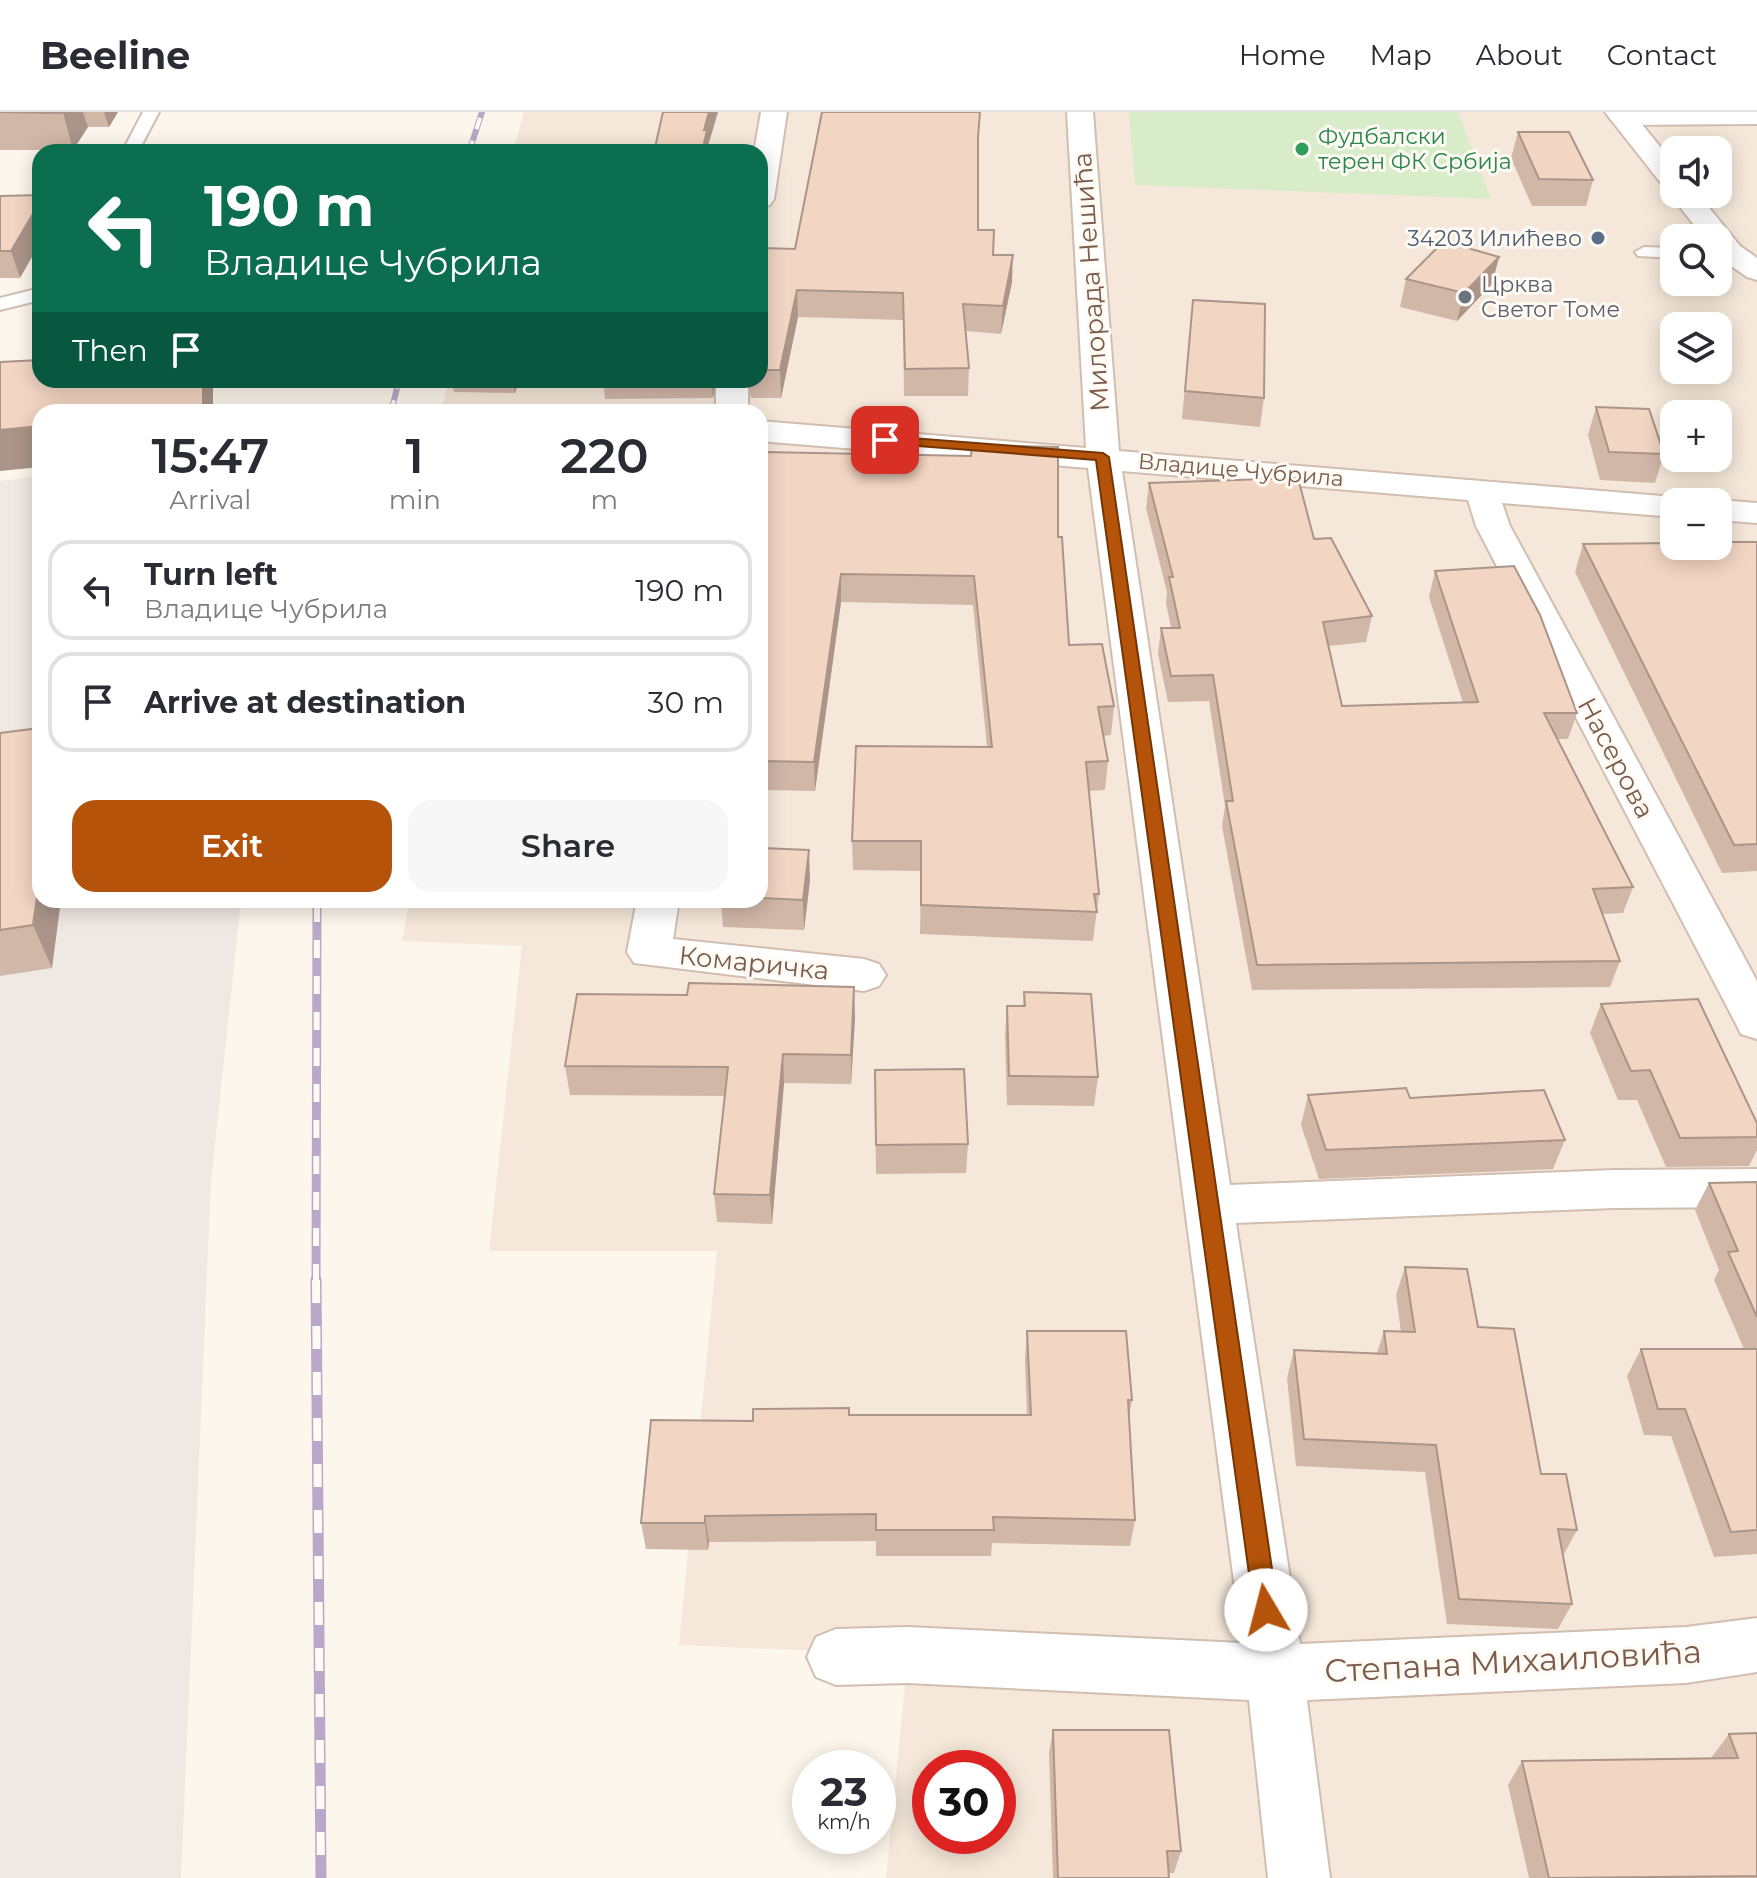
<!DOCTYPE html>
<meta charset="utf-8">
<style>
:root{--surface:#fff;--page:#f7f7f7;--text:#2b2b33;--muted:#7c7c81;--line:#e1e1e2;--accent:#b45309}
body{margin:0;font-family:Montserrat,sans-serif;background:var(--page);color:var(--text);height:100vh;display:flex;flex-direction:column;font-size:30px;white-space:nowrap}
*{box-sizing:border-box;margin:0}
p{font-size:26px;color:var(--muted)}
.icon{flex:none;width:44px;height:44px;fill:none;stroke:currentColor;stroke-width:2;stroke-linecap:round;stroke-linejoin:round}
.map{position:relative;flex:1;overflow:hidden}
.sheet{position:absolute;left:32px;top:292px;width:736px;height:504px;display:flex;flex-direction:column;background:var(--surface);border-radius:24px;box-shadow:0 4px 20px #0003}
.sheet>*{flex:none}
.banner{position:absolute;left:32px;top:32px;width:736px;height:244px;border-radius:24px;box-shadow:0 4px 20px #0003;background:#0b6e4f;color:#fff;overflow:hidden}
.buttons{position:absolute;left:1660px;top:24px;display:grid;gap:16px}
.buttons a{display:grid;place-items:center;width:72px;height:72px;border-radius:16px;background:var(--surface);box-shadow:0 4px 20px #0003;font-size:40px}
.speed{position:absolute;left:792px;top:1638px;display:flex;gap:16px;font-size:40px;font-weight:700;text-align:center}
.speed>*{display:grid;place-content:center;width:104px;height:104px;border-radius:50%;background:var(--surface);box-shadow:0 4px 20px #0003;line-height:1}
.speed small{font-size:20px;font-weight:400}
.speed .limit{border:12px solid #d22;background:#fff;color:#111}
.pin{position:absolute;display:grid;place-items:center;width:68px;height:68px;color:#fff;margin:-34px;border-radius:16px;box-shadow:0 4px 12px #0006}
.me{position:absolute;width:88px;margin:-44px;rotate:352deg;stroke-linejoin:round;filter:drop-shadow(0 0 6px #0008)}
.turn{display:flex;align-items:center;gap:28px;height:168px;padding:0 40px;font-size:36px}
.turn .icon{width:104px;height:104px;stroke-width:2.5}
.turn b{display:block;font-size:56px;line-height:68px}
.then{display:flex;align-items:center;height:76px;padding:0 40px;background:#0003;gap:16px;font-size:30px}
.eta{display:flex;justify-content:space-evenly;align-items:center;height:136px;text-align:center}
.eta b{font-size:48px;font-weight:600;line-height:56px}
.cta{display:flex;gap:16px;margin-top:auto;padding:16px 40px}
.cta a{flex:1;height:92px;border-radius:24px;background:var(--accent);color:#fff;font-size:32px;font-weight:600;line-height:92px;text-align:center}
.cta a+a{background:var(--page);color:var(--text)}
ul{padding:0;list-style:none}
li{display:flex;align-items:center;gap:24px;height:100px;margin:0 16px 12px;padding:0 24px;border:4px solid var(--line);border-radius:24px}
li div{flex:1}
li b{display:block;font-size:30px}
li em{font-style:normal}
header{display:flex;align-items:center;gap:48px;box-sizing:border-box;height:112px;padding:0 40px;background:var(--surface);border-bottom:2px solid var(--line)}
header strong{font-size:38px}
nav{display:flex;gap:44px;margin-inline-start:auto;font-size:28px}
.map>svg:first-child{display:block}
.residential{fill:#f5e8da;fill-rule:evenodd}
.industrial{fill:#efe9e4}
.green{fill:#d8ecc9}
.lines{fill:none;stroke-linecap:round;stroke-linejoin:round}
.service-casing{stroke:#d1beb0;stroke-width:4}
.minor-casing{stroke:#d1beb0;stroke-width:4}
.tertiary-casing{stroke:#d1beb0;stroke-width:4}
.service{fill:#fff;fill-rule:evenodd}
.minor{fill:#fff;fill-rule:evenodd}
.tertiary{fill:#fff;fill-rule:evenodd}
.rail-far2-casing{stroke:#b9a8c9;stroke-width:6}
.rail-far1-casing{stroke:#b9a8c9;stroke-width:9}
.rail-casing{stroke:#b9a8c9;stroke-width:11}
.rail-far2{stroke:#fffaf3;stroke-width:4;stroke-dasharray:12;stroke-linecap:butt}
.rail-far1{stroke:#fffaf3;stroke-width:6;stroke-dasharray:18;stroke-linecap:butt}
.rail{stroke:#fffaf3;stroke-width:8;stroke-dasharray:23;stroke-linecap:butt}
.wall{fill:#d1b7a8}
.shaded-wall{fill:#aa9588}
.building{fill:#f3d5c3;stroke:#aa9588;stroke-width:2}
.route{fill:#b45309;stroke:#753606;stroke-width:2}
.leisure-dot{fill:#2e9e5b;stroke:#fffaf3;stroke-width:3}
.service-dot{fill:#5c6f8a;stroke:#fffaf3;stroke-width:3}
.worship-dot{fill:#6b7280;stroke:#fffaf3;stroke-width:3}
.labels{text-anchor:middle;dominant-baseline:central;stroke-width:6;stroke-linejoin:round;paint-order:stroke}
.far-leisure-label{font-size:22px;fill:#27864d;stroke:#fffaf3;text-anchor:start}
.far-service-label{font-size:22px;fill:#4e5e75;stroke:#fffaf3;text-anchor:end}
.far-worship-label{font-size:22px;fill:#5b616d;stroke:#fffaf3;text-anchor:start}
.far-street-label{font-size:22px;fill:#7a5c4d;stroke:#fffaf3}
.street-label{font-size:26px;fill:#7a5c4d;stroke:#fffaf3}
.near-street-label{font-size:32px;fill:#7a5c4d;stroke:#fffaf3}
</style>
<header>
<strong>Beeline</strong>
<nav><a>Home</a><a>Map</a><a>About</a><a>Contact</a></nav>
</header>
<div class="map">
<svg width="1757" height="1766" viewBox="0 0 1757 1766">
<rect width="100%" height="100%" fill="#fdf6ec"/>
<!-- residential -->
<path class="residential" d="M524,0H1757V1766H886L908,1543L679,1533L717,1139H489L522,834L402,829L410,788H760V300H440L449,268H760V40H513ZM1674,38H1718V82H1674ZM1674,126H1718V170H1674ZM1674,214H1718V258H1674ZM1674,302H1718V346H1674ZM1674,390H1718V434H1674ZM930,1656H998V1724H930Z"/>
<!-- industrial -->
<polygon class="industrial" points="40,364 40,788 241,788 211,1070 181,1766 0,1766 0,369"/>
<!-- green -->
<polygon class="green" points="1129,0 1458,0 1491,87 1135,73"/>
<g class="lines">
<defs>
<g id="service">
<polygon points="143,0 159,0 138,40 122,40"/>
<polygon points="1644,135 1674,136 1674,146 1638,144 1635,140"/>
<polygon points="40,176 40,188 0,198 0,186"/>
</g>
<g id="minor">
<polygon points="761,0 787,0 774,87 770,93 760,95 760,40 754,40"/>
<polygon points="1067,0 1093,0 1119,339 1674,385 1688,390 1674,390 1674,405 1502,391 1510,414 1757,869 1757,927 1741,922 1735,910 1476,414 1468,388 1122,359 1230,1073 1615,1058 1757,1057 1757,1095 1615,1096 1236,1111 1300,1532 1686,1515 1757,1506 1757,1560 1686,1571 1307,1588 1330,1766 1268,1766 1249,1588 908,1571 836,1573 816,1565 807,1545 816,1525 836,1517 908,1515 1242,1531 1088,356 760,329 760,309 1086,336"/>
<polygon points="1613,0 1757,0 1757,12 1622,13 1613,10 1609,5"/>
<rect x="716" y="268" width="32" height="32"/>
<polygon points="1718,388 1757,391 1757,411 1718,408 1718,390 1709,390"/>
<polygon points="637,788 679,788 673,827 864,847 879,852 886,863 879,874 864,879 634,851 627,840"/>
</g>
<polygon id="tertiary" points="1605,0 1632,0 1674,52 1674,82 1698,82 1740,134 1757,146 1757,168 1747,165 1720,146 1718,126 1704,126 1670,82 1674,77 1664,75"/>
</defs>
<!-- service casing -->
<use href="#service" class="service-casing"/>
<!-- minor casing -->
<use href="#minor" class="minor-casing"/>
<!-- tertiary casing -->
<use href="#tertiary" class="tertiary-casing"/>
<!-- service -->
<use href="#service" class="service"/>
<!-- minor -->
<use href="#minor" class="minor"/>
<!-- tertiary -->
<use href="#tertiary" class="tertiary"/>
<defs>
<g id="rail-far2">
<polyline points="469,40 482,0"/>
<polyline points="391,300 399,268"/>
</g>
<polyline id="rail-far1" points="316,1170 317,788"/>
<polyline id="rail" points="316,1168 321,1766"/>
</defs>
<!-- rail-far2 casing -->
<use href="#rail-far2" class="rail-far2-casing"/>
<!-- rail-far1 casing -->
<use href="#rail-far1" class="rail-far1-casing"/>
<!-- rail casing -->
<use href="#rail" class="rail-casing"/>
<!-- rail-far2 -->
<use href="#rail-far2" class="rail-far2"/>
<!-- rail-far1 -->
<use href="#rail-far1" class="rail-far1"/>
<!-- rail -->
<use href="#rail" class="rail"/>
</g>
<!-- wall -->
<g class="wall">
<polygon points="0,0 118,0 109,15 88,15 73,38 0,38"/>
<polygon points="1518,20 1593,68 1586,94 1532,94 1511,46"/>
<polygon points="978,38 978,118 1012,170 1001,222 966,219 969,256 968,284 904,284 903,208 798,205 781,286 751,286 748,268 760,268 760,136 795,137"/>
<polygon points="0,84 20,166 0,166"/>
<polygon points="1499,145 1492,172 1457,209 1400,195 1406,167"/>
<polygon points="1193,188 1264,286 1260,315 1182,307"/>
<polygon points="451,268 519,268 515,281 454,280"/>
<polygon points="603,268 716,268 713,286 605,287"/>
<polygon points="1596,295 1664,342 1655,371 1600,368 1588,323"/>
<polygon points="760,340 1058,425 1069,533 1114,594 1111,623 1103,624 1108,649 1105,678 1089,679 1099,782 1093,829 920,822 921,759 853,758 852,729 987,635 973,493 841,490 815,679 760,678"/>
<polygon points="1149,371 1314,427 1372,504 1366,530 1329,534 1342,594 1463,591 1429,485 1435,459 1577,601 1568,627 1557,627 1633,775 1623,801 1602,802 1620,849 1610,875 1252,878 1222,714 1225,694 1209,589 1168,590 1158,542 1161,516 1171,516 1166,491 1167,480 1146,396"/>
<polygon points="1757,430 1757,759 1722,761 1575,460 1583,432"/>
<polygon points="0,621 52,856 0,864"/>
<polygon points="760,736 810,768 804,818 723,815 721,788 760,788"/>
<polygon points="1024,880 1098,965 1094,994 1007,993 1005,924 1007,894 1023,894"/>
<polygon points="1601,892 1757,1011 1757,1038 1749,1054 1666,1055 1637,988 1618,988 1590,921"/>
<polygon points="855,905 851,972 784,971 772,1112 717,1110 714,1082 725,984 570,983 565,954"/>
<polygon points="875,958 968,1032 966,1061 876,1062"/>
<polygon points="1308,983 1410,986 1565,1028 1553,1057 1319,1067 1301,1013"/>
<polygon points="1757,1070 1757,1442 1714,1445 1671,1324 1644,1323 1627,1264 1641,1237 1744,1237 1714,1168 1719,1158 1695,1098 1709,1071"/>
<polygon points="1405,1155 1478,1215 1541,1362 1577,1418 1563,1444 1572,1492 1558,1517 1447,1512 1425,1360 1296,1354 1287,1266 1294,1238 1377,1241 1384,1219 1401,1220 1396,1183"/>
<polygon points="1027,1219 1132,1288 1129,1305 1135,1408 1130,1434 992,1431 991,1444 876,1444 876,1429 709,1430 708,1438 646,1437 641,1411 753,1309 849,1303 1027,1303 1025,1247"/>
<polygon points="1053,1618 1181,1739 1174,1761 1168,1761 1169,1766 1053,1766 1049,1641"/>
<polygon points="1757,1621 1757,1766 1529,1766 1508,1673 1522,1649 1711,1646 1729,1622"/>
</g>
<!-- shaded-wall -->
<g class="shaded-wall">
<polygon points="63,0 83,0 88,15 73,38"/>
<polygon points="104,0 118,0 109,15"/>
<polygon points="709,0 718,0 708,34 709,40 702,40 704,18"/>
<polygon points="40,90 40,131 20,166 11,139"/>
<polygon points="1013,143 1012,170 1001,222 1003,194"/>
<polygon points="1499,145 1492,172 1457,209 1464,181"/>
<polygon points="797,178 798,205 781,286 780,258"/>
<polygon points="203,268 213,268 213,300 158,300"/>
<polygon points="513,268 519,268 515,281"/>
<polygon points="712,268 716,268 713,286"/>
<polygon points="40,314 40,355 0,359 0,318"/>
<polygon points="841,462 841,490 815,679 814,650"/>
<polygon points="809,738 810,768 804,818 803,788"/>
<polygon points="40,765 40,788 61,788 52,856 33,813"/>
<polygon points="854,875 855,905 851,972 851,943"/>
<polygon points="783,942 784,971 772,1112 770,1083"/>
<polygon points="705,1404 709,1430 708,1438 705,1411"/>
</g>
<!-- building -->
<g class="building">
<polygon points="0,0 63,0 62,1"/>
<polygon points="663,0 709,0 704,18 707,18 702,40 654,40"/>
<polygon points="822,0 980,0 978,25 978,118 994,118 993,143 1013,143 1003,194 963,192 969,256 905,257 903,181 797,178 780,258 760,258 760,136 795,137"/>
<polygon points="1518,20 1569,20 1593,68 1539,67"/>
<polygon points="40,83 40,90 11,139 0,139 0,84"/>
<polygon points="1450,131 1499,145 1464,181 1406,167 1441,132"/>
<polygon points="1193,188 1265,192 1264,286 1185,279"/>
<polygon points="40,246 40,268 203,268 203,295 158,300 40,300 40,314 0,318 0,250 40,248"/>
<polygon points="1596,295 1649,297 1664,342 1609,340"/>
<polygon points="972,333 1058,335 1058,425 1062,425 1069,533 1102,532 1114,594 1098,595 1108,649 1086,650 1099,782 1094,782 1097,800 921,793 921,729 852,729 856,634 992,635 974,464 841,462 814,650 760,649 760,340 971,344"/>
<polygon points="1298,366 1314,427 1331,426 1372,504 1323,510 1342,594 1478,590 1435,459 1514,454 1540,503 1577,601 1544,601 1633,775 1593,777 1620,849 1257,853 1226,689 1233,689 1213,563 1171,564 1161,516 1180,516 1169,465 1173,465 1149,371"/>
<polygon points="1718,430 1757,430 1757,732 1734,733 1583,432 1674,431 1674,434 1718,434"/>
<polygon points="40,616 40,765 33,813 0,818 0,621"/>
<polygon points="760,736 809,738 803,788 760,786"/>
<polygon points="689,871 854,875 851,943 783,942 770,1083 714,1082 728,955 565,954 577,882 687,883"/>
<polygon points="1024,880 1091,882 1098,965 1009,964 1007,894 1025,894"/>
<polygon points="1698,887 1757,1011 1757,1025 1680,1026 1650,958 1631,959 1601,892"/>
<polygon points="964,957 968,1032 876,1033 875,958"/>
<polygon points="1406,976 1410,986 1544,978 1565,1028 1326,1038 1308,983"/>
<polygon points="1757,1070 1757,1205 1728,1140 1738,1139 1709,1071"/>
<polygon points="1405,1155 1467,1157 1478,1215 1514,1217 1541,1362 1566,1362 1577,1418 1558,1417 1572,1492 1459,1487 1436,1333 1304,1327 1294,1238 1387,1242 1384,1219 1415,1220"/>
<polygon points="1027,1219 1126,1219 1132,1288 1128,1288 1135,1408 993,1405 994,1418 876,1418 876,1402 705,1404 705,1411 641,1411 651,1308 753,1309 753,1297 849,1296 849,1303 1031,1303"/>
<polygon points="1641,1237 1757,1237 1757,1418 1731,1420 1685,1297 1658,1297"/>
<polygon points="1053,1618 1169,1618 1181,1739 1167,1739 1169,1766 1058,1766"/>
<polygon points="1757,1621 1757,1764 1549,1766 1522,1649 1738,1646 1729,1622"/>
</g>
<!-- route -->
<polygon class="route" points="885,324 1103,341 1109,345 1278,1498 1274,1506 1266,1509 1258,1506 1254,1498 1096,348 880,331 880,325"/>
<!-- markers -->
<circle class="leisure-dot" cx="1302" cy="37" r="8"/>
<circle class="service-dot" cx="1598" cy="126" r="8"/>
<circle class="worship-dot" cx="1465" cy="185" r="8"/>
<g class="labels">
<!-- far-leisure labels -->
<g class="far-leisure-label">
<text x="1318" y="24">Фудбалски<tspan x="1318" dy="25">терен ФК Србија</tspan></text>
</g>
<!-- far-service labels -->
<g class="far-service-label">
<text x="1582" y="126">34203 Илићево</text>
</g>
<!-- far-worship labels -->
<g class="far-worship-label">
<text x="1481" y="172">Црква<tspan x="1481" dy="25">Светог Томе</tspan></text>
</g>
<!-- far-street labels -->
<g class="far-street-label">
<text transform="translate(1241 358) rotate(5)">Владице Чубрила</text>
</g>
<!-- street labels -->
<g class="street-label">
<text transform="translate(1091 170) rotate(-94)">Милорада Нешића</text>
<text transform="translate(1616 646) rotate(62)">Насерова</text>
<text transform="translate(754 851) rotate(6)">Комаричка</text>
</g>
<!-- near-street labels -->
<g class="near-street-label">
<text transform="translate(1513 1549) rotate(-3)">Степана Михаиловића</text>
</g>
</g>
</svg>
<div class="buttons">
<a><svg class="icon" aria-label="sound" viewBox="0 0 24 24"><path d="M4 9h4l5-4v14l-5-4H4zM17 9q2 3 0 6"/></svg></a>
<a><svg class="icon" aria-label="search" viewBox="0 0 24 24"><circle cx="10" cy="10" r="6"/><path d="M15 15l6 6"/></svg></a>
<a><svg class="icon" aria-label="layers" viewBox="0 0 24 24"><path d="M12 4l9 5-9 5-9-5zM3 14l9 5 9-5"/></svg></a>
<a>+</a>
<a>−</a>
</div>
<div class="speed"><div>23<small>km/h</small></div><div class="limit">30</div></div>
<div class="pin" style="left:885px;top:328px;background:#d93025"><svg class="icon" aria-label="arrive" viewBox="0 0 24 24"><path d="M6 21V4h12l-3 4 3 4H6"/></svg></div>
<svg class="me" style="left:1266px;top:1498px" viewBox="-20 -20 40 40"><circle r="19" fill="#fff"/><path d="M0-13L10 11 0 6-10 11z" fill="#b45309"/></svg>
<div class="banner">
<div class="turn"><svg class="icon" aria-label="left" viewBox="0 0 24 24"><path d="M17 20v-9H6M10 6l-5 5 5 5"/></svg><div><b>190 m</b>Владице Чубрила</div></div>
<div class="then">Then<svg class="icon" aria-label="arrive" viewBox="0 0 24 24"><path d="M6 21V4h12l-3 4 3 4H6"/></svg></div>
</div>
<section class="sheet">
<div class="eta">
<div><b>15:47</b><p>Arrival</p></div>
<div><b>1</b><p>min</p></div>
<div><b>220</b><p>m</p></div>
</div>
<ul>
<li><svg class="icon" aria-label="left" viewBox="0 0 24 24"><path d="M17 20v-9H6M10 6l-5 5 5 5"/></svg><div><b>Turn left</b><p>Владице Чубрила</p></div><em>190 m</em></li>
<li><svg class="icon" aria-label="arrive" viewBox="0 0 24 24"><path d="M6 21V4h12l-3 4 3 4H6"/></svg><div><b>Arrive at destination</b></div><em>30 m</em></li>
</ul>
<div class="cta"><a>Exit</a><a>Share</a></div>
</section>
</div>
